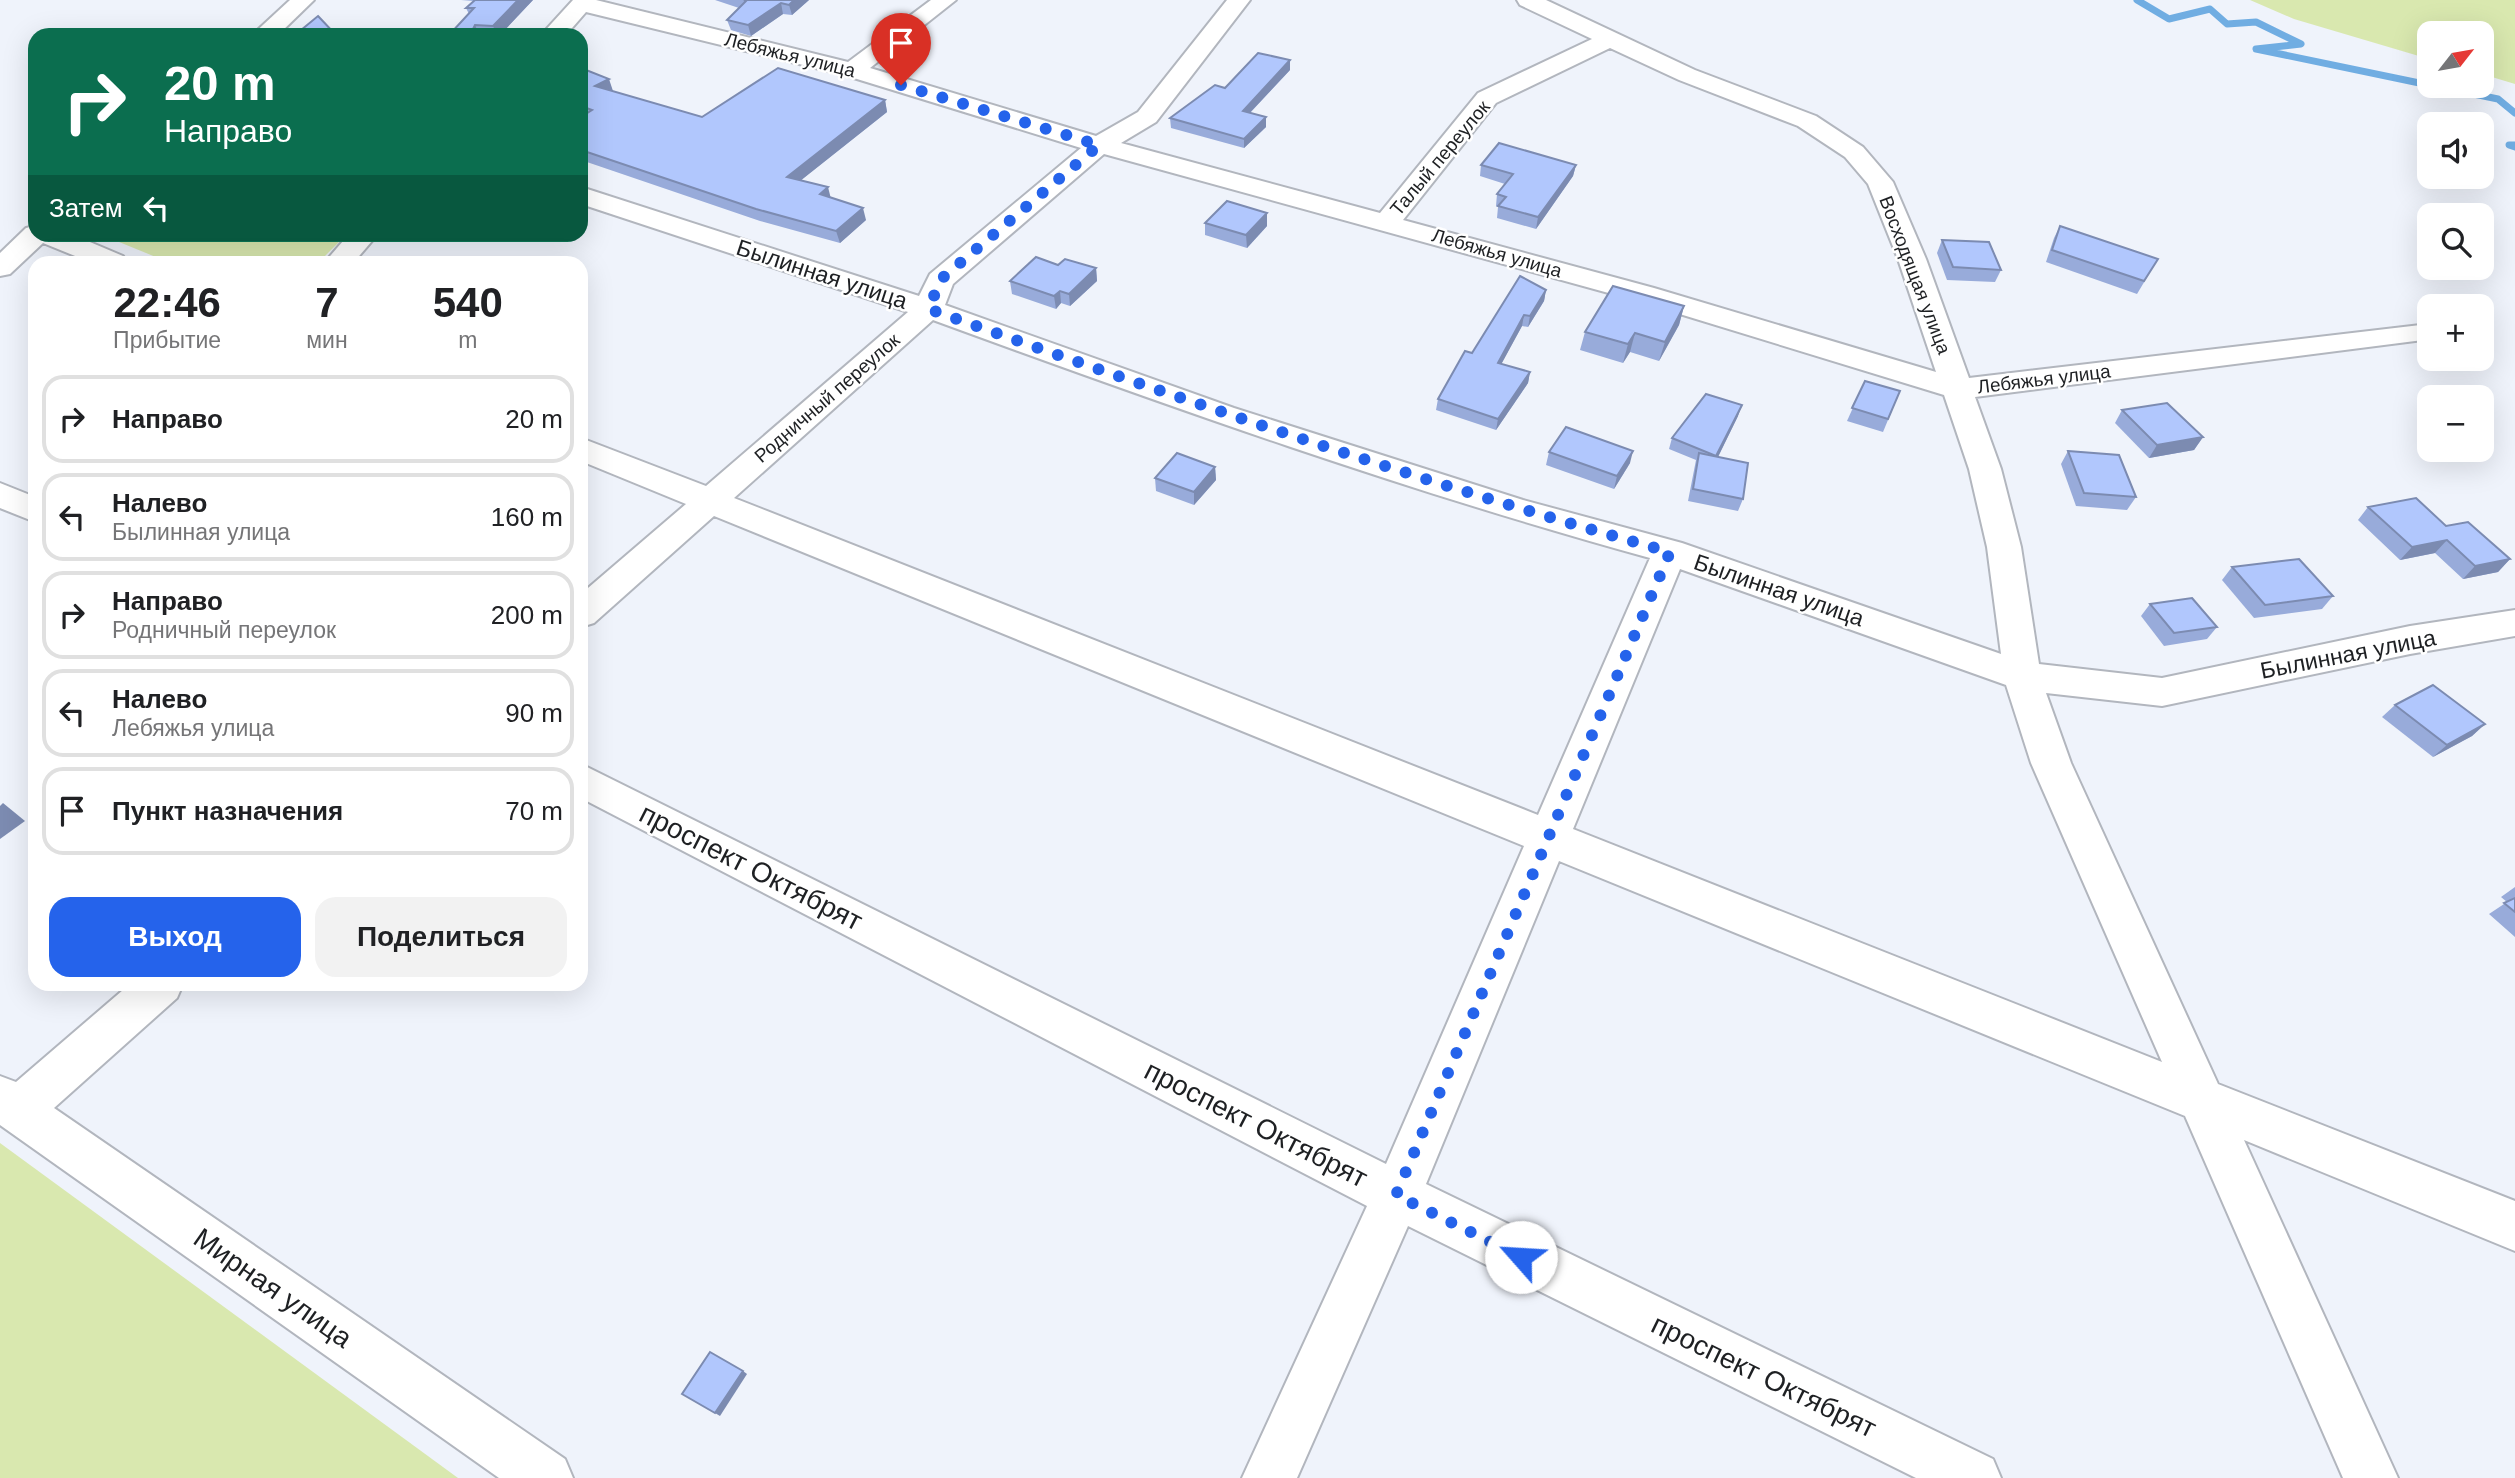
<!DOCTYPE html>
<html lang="ru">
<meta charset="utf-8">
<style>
:root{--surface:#fff;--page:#f2f2f2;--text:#202124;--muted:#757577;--line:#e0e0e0;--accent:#2563eb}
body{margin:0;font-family:Helvetica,sans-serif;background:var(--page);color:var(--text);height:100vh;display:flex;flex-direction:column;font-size:26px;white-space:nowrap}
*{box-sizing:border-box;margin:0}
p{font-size:23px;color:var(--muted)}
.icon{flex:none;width:38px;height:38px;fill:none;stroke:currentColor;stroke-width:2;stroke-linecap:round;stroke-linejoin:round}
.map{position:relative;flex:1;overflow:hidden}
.side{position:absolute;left:28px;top:256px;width:560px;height:735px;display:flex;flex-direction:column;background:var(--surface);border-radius:21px;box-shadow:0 7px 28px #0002}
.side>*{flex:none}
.guide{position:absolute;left:28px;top:28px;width:560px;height:214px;border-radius:21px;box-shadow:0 7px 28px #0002;background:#0b6e4f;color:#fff;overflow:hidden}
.needle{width:46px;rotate:59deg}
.fabs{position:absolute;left:2417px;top:21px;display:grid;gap:14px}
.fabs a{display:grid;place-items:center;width:77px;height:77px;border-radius:14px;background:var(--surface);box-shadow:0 7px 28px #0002;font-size:35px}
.pin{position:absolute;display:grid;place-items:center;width:60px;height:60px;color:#fff;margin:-72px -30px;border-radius:50% 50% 50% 0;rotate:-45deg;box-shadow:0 0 7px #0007}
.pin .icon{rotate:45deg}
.me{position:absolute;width:77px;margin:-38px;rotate:296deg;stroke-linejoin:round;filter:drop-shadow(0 0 5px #0008)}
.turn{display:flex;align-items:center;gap:24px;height:147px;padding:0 21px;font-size:32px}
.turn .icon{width:91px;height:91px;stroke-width:2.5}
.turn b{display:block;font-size:49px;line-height:60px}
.then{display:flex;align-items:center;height:66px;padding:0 21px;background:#0003;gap:14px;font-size:26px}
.eta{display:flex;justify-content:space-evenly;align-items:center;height:119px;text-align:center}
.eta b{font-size:42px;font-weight:700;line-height:49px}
.button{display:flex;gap:14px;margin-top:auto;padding:14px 21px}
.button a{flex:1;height:80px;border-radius:21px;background:var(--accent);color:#fff;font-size:28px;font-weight:700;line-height:80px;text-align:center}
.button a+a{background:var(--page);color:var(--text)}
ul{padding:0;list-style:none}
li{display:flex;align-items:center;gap:21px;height:88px;margin:0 14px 10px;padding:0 7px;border:4px solid var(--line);border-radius:21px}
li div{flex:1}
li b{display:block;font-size:26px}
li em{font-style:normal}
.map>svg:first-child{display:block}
.green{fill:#d9e8af}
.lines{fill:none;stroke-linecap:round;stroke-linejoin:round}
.stream{stroke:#70ade2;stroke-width:7}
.minor-casing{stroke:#b2b6be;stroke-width:4}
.minor{fill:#fff;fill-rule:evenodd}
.wall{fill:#98abda}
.shaded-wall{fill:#7c8bb1}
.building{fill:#b1c7fd;stroke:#7c8bb1;stroke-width:2}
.route{stroke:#2563eb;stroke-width:12;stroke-dasharray:0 21.6}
.labels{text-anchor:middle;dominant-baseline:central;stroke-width:5;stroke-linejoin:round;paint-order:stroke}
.far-street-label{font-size:19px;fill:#1e2023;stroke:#fff}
.street-label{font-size:23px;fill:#1e2023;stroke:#fff}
.near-street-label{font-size:28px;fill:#1e2023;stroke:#fff}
</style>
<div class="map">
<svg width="2515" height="1478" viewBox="0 0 2515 1478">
<rect width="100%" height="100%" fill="#eff3fb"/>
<!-- green -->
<g class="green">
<polygon points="2250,0 2515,0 2515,84 2482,74 2482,33 2429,33 2429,59 2294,19"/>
<polygon points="102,235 346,235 319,262 168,262"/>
<polygon points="0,1143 458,1478 0,1478"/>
</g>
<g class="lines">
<!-- stream -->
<g class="stream">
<polyline points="2137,0 2169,19 2210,9 2227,24 2256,22 2301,44 2256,49 2429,85"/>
<polyline points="2435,86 2498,99 2515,113"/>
<polyline points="2515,145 2509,145 2515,147"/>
</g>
<defs>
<g id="minor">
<polygon points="290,0 314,0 278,35 252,35"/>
<path d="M573,0H596L848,62L931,0H956L870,68L1096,136L1138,112L1227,0H1250L1156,122L1121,143L1380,213L1478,93L1592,39L1520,5L1517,0H1546L1695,70L1816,116L1863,147L1893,182L1926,259L1969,378L2429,324V338L2423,340L1975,397L2001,469L2021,547L2039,664L2162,678L2410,626L2515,610V636L2410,654L2162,706L2046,693L2071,763L2218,1084L2515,1201V1251L2244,1140L2398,1478H2343L2185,1116L1559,861L1426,1184L1993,1459L2001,1478H1916L1408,1226L1297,1478H1242L1367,1206L581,798V764L1386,1164L1524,846L714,516L594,623L581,627V594L686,504L581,461V438L706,486L908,312L581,204V187L919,296L930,274L1081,148L844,75L586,12L566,35H541ZM1610,48L1679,80L1798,126L1845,157L1868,184L1898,259L1936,372L1654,288L1403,220L1496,103ZM1104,154L1634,300L1944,395L1969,469L1987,547L2001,654L1682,543L1523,500L1234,408L945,305L953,284ZM933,320C1170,407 1407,491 1650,558L1538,815L734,498ZM1680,569L2006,685L2031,763L2162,1062L1573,829Z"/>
<polygon points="35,226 35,234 71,234 123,256 127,262 90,262 43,243 10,274 0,276 0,253 26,228"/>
<polygon points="349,234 378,234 354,262 325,262"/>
<polygon points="0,483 35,497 35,522 0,508"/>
<polygon points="130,984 183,984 177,998 54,1108 565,1459 573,1478 499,1478 0,1125 0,1076 16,1082"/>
</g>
</defs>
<!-- minor casing -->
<use href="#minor" class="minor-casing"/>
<!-- minor -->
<use href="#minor" class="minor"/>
</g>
<!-- wall -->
<g class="wall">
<polygon points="461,0 533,0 500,35 449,35 469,14 466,8 474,1"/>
<polygon points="715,0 809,0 792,15 783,14 751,36 731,30 727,20 739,8"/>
<polygon points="581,68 613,91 612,91 702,117 885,100 887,112 801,180 866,220 840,243 760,221 581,160"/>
<polygon points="1290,70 1250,113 1266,117 1266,127 1244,148 1171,128 1170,118 1225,88"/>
<polygon points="1481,165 1576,165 1573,176 1536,229 1497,218 1498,207 1496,206 1497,194 1505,184 1480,176"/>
<polygon points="1267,213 1267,226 1247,248 1205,235 1205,223"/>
<polygon points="2060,226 2158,259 2137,294 2046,262 2054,238"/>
<polygon points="1942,240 2001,270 1995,282 1947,280 1937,253"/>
<polygon points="1058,265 1096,268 1097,281 1070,306 1061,303 1056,309 1012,294 1010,281"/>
<polygon points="1546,290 1544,301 1528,327 1522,326 1501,364 1530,372 1528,383 1496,430 1436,410 1438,399 1472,353"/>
<polygon points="1684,306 1679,325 1659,361 1630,352 1623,363 1580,350 1585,332"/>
<polygon points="1865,381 1900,391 1883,432 1847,421"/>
<polygon points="2122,410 2203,437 2194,450 2149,458 2115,423"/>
<polygon points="1738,416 1718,457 1743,499 1738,511 1688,501 1696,460 1669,449 1672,438"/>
<polygon points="2068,451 2136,497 2127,510 2076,506 2061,464"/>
<polygon points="1549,452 1630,463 1614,489 1546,465"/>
<polygon points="1215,467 1216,480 1194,505 1156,491 1155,478"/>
<polygon points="2368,507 2446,526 2510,559 2498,572 2463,579 2435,553 2400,560 2358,520"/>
<polygon points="2232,567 2333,596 2322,609 2254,618 2222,580"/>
<polygon points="2150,604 2217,627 2207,639 2164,646 2141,616"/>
<polygon points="2395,705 2485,724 2472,736 2433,757 2382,717"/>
<polygon points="2515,887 2515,937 2489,914 2507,902 2501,897"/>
</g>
<!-- shaded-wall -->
<g class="shaded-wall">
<polygon points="518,0 533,0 500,35 497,35 493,26"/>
<polygon points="794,0 809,0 792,15 789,5"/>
<polygon points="781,3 783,14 751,36 748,25"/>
<polygon points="475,25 479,35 470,35"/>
<polygon points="1290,60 1290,70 1243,120 1243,111"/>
<polygon points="609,79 613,91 599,98 595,86"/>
<polygon points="885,100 887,112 790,189 787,177"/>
<polygon points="1266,117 1266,127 1244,148 1244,139"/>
<polygon points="1576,165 1573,176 1536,229 1538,217"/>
<polygon points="828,187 831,199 820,194"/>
<polygon points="863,208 866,220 840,243 836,231"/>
<polygon points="1267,213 1267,226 1247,248 1246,235"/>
<polygon points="1096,268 1097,281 1070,306 1069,294"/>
<polygon points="1546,290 1544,301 1528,327 1530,316"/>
<polygon points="1060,291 1061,303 1056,309 1054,296"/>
<polygon points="1684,306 1679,325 1659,361 1665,342"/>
<polygon points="1524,315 1522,326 1496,374 1498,363"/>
<polygon points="1635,333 1630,352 1623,363 1628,344"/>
<polygon points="1530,372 1528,383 1496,430 1498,419"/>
<polygon points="1742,405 1738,416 1713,467 1716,456"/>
<polygon points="2203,437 2194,450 2149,458 2157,445"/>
<polygon points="1633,451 1630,463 1614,489 1617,476"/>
<polygon points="1215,467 1216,480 1194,505 1194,492"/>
<polygon points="2447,540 2435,553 2400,560 2412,547"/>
<polygon points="2510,559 2498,572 2463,579 2475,566"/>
<polygon points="2485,724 2472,736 2433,757 2447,745"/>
<polygon points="3,803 25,821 0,839 0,806"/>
<polygon points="743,1371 747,1374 720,1416 715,1413"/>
</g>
<!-- building -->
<g class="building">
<polygon points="475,0 518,0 493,26 475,25 470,35 449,35 474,8 466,8"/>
<polygon points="744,0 794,0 789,5 781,3 748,25 727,20 746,1"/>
<polygon points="318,16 336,35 295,35"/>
<polygon points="1258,53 1290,60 1243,111 1266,117 1244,139 1170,118 1215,85 1225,88"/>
<polygon points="581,68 609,79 595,86 702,117 778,68 885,100 787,177 828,187 820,194 863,208 836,231 756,209 581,150 581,117 592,110 581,106"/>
<polygon points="1499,143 1576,165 1538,217 1498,206 1506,197 1497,194 1513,174 1481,165"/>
<polygon points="1227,201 1267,213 1246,235 1205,223"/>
<polygon points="2060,226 2158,259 2144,281 2052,250"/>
<polygon points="1942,240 1989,242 2001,270 1953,267"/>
<polygon points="1036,257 1058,265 1065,259 1096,268 1069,294 1060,291 1054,296 1010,281"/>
<polygon points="1520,276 1546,290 1530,316 1524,315 1498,363 1530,372 1498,419 1438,399 1465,351 1472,353"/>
<polygon points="1613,286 1684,306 1665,342 1635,333 1628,344 1585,332"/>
<polygon points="1865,381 1900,391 1888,419 1852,408"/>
<polygon points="1706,394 1742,405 1716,456 1672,438"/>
<polygon points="2167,403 2203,437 2157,445 2122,410"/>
<polygon points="1566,427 1633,451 1617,476 1549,452"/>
<polygon points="2068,451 2119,455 2136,497 2084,493"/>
<polygon points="1177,453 1215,467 1194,492 1155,478"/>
<polygon points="1699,453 1748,463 1743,499 1693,489"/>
<polygon points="2416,498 2446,526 2468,522 2510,559 2475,566 2447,540 2412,547 2368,507"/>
<polygon points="2299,559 2333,596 2265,605 2232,567"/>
<polygon points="2192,598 2217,627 2174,633 2150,604"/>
<polygon points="2433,685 2485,724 2447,745 2395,705"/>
<polygon points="2515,898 2515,912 2504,903"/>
<polygon points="710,1352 743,1371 715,1413 682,1394"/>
</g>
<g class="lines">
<!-- route -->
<path class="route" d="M901,85L1099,145L940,280L929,309C1174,397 1419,482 1670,552L1396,1195L1521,1257"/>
</g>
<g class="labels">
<!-- far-street labels -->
<g class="far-street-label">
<text transform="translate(790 55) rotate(14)">Лебяжья улица</text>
<text transform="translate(1440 158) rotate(-50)">Талый переулок</text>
<text transform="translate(1497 253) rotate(16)">Лебяжья улица</text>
<text transform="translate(1915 275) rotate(69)">Восходящая улица</text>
<text transform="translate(2044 379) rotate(-7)">Лебяжья улица</text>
<text transform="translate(827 398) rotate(-41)">Родничный переулок</text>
</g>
<!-- street labels -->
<g class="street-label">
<text transform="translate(822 274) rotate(18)">Былинная улица</text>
<text transform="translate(1779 590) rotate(19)">Былинная улица</text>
<text transform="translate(2348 654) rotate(-11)">Былинная улица</text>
</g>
<!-- near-street labels -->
<g class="near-street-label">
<text transform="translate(751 867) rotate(27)">проспект Октябрят</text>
<text transform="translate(1256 1124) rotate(27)">проспект Октябрят</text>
<text transform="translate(273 1288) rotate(35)">Мирная улица</text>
<text transform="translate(1764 1376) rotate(26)">проспект Октябрят</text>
</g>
</g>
</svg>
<div class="fabs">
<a><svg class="needle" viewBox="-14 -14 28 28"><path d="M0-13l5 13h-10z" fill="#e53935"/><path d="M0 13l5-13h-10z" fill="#757577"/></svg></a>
<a><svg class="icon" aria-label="sound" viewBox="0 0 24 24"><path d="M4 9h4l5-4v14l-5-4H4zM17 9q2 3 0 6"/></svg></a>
<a><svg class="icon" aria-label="search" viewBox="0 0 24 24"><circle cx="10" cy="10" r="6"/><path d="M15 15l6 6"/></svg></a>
<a>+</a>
<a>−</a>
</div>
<div class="pin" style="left:901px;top:85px;background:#d93025"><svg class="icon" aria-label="arrive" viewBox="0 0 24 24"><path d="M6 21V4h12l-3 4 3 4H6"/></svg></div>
<svg class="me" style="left:1521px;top:1257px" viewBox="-20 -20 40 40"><circle r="19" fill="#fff"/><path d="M0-13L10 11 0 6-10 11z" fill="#2563eb"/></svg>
<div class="guide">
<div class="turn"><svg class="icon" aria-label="right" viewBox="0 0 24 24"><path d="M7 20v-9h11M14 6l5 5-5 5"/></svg><div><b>20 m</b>Направо</div></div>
<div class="then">Затем<svg class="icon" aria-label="left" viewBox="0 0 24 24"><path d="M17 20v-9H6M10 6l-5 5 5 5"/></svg></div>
</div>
<section class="side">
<div class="eta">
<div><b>22:46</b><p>Прибытие</p></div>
<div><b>7</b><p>мин</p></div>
<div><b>540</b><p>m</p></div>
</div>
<ul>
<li><svg class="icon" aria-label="right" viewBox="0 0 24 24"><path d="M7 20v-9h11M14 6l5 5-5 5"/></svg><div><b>Направо</b></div><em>20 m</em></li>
<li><svg class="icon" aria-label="left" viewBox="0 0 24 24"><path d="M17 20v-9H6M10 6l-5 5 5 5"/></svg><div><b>Налево</b><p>Былинная улица</p></div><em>160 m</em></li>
<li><svg class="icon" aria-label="right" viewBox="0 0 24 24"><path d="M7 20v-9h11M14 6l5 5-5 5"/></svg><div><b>Направо</b><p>Родничный переулок</p></div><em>200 m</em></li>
<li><svg class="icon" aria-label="left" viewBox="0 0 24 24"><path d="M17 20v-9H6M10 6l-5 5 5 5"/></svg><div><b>Налево</b><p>Лебяжья улица</p></div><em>90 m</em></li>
<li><svg class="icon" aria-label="arrive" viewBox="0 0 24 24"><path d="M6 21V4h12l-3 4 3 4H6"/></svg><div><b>Пункт назначения</b></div><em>70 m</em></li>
</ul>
<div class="button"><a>Выход</a><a>Поделиться</a></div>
</section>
</div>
